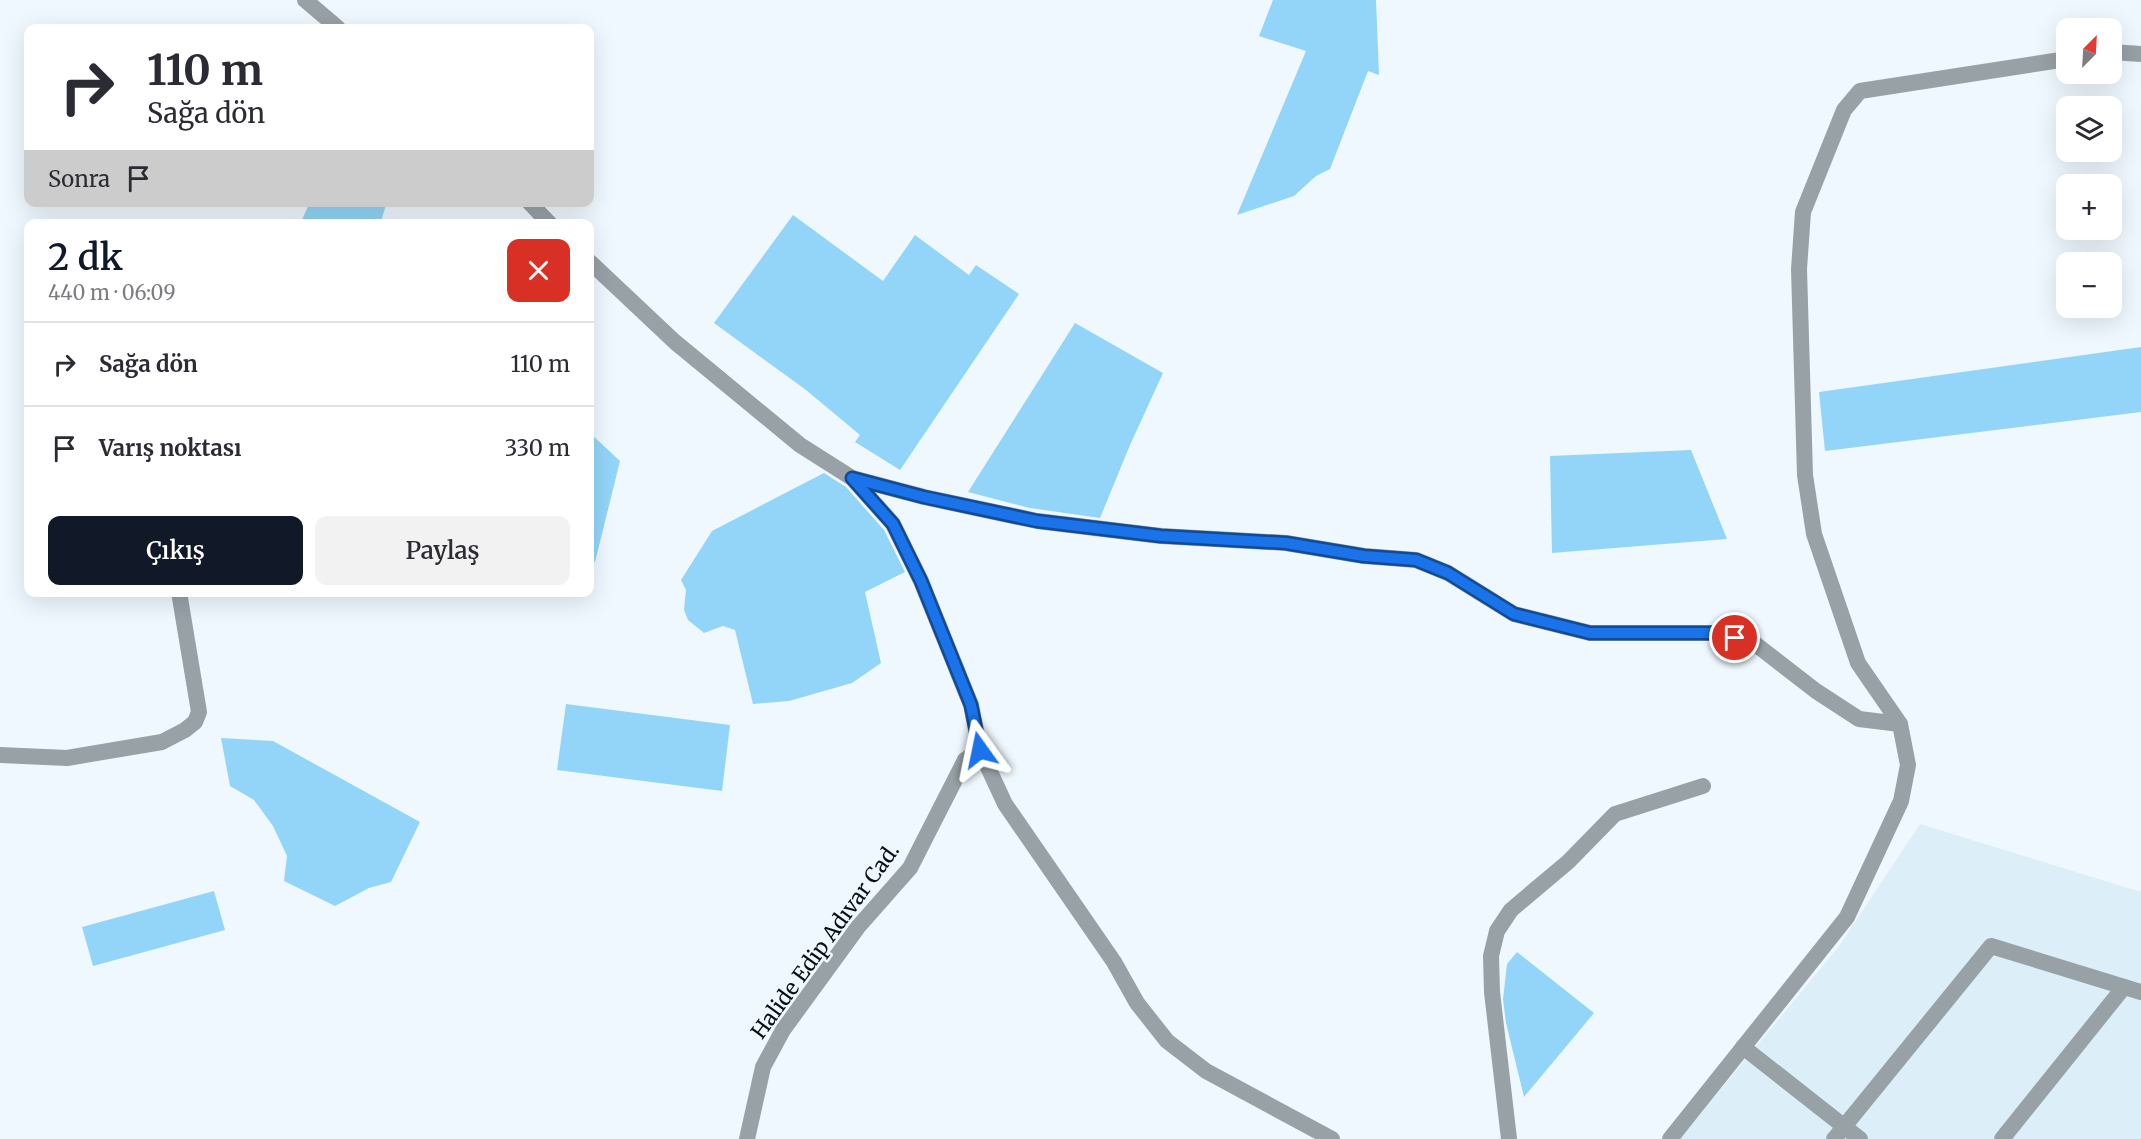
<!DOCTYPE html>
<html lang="tr">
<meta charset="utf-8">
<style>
:root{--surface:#fff;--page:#f2f2f3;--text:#2b2b33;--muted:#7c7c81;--line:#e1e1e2;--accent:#111827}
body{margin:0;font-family:Merriweather,serif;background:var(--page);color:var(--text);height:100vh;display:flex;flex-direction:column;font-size:22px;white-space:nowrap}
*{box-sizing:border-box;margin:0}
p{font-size:20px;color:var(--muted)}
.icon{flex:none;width:33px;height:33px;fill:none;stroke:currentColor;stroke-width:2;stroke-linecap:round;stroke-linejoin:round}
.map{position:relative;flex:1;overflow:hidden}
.panel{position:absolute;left:24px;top:219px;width:570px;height:378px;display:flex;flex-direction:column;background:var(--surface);border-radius:12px;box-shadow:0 6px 24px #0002}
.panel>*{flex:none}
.banner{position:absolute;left:24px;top:24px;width:570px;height:183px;border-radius:12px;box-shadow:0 6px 24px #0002;background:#fff;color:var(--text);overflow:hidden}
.needle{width:39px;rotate:24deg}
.controls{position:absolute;left:2056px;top:18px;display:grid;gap:12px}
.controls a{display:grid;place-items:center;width:66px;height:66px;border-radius:12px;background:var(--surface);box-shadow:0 6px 24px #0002;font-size:30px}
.pin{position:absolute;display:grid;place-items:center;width:51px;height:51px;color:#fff;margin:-26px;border:3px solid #fff;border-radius:50%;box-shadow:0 2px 6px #0007}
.me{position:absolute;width:66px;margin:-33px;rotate:348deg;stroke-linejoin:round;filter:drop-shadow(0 0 4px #0008)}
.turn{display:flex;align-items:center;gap:21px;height:126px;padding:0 24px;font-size:27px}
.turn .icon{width:78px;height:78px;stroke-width:2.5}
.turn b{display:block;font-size:42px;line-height:51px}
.then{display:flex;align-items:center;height:57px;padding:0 24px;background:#0003;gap:12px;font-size:22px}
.round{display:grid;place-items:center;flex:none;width:63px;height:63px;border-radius:12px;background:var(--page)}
.summary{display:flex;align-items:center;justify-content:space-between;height:102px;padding:0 24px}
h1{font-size:36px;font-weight:600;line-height:45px;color:var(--accent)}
.action{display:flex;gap:12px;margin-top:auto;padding:12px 24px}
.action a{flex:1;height:69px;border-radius:12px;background:var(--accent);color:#fff;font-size:24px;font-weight:600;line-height:69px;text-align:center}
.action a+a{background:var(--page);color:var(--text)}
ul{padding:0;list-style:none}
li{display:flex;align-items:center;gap:18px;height:84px;padding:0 24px;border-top:2px solid var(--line)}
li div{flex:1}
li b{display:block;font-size:22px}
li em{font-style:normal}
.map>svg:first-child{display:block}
.built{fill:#dceef8}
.building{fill:#92d5f8}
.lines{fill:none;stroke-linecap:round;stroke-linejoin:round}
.minor{stroke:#98a1a6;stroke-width:16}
.route-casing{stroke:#114b97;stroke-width:15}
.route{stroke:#1a73e8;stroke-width:10}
.labels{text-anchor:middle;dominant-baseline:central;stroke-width:5;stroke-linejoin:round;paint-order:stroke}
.street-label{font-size:21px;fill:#070f13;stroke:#eff8fe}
</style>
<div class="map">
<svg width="2141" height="1139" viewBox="0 0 2141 1139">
<rect width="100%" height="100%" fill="#eff8fe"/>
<!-- built -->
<polygon class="built" points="1920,824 2141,892 2141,1139 1680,1139 1839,946"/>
<!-- building -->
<g class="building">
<polygon points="1273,0 1376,0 1379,75 1368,71 1330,169 1316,176 1294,196 1237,215 1306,51 1259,36"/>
<polygon points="310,202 387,202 380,224 300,224"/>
<polygon points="793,215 883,281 915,235 969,275 976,265 1019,294 900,470 855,442 860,435 806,390 714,323"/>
<polygon points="1075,323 1163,373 1130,445 1100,518 1030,508 968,492"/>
<polygon points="2141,347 2141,412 1825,451 1819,392"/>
<polygon points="590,433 620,461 595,562 590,561"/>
<polygon points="1691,450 1727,539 1552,553 1550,456"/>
<polygon points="824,473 846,487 884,530 905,572 865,592 881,663 852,683 789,701 753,704 735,630 723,626 704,633 688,620 684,610 686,590 681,580 712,531"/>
<polygon points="566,704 730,725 722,791 557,770"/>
<polygon points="221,738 273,741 420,822 391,882 369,888 335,906 284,881 287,856 273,826 254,800 230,786"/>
<polygon points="214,891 225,930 93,966 82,927"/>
<polygon points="1517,952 1594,1013 1524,1097 1506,1023 1503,999 1507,964"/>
</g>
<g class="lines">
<!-- minor -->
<g class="minor">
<polyline points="305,0 338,28"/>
<polyline points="2112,52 2141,54"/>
<polyline points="529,202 550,224"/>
<polyline points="590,262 675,342 800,445 852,478 893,524 921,581 971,705 980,750 1005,804 1114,962 1137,1003 1167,1041 1206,1071 1332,1139"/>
<polyline points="852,478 924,497 1037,521 1161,536 1286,543 1364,556 1416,560 1448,573 1514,614 1590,633 1715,633 1754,643 1816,691 1859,719 1900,724"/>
<polyline points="0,755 67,758 162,742 185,730 195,722 199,712 179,592"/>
<polyline points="1743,1047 1860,1139"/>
<polyline points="747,1139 763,1067 783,1030 858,927 910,868 965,760 980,750"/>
<polyline points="1509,1139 1492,992 1491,956 1497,931 1511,910 1568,862 1615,814 1703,786"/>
<polyline points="1670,1139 1847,917 1901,801 1908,765 1900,724 1858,663 1814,534 1805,475 1799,269 1803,212 1844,110 1860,91 2067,59"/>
<polyline points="1834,1139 1991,946 2141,992"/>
<polyline points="2002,1139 2124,987"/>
</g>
</g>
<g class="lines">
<defs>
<polyline id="route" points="980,750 971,705 921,581 893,524 852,478 924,497 1037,521 1161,536 1286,543 1364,556 1416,560 1448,573 1514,614 1590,633 1715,633 1735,638"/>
</defs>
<!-- route casing -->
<use href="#route" class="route-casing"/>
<!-- route -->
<use href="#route" class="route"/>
</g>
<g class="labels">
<!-- street labels -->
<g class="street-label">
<text transform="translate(825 941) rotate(-54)">Halide Edip Adıvar Cad.</text>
</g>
</g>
</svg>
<div class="controls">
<a><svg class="needle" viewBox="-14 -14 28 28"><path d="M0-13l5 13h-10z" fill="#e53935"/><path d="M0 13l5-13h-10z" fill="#7c7c81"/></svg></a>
<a><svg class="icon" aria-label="layers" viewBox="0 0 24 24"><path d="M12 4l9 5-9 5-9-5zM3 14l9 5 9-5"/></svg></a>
<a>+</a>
<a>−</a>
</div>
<div class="pin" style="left:1735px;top:638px;background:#d93025"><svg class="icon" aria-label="arrive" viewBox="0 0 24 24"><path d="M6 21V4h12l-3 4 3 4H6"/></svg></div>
<svg class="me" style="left:980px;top:750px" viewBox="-20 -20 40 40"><path d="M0-17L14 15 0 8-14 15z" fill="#1a73e8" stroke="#fff" stroke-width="4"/></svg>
<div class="banner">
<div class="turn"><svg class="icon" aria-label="right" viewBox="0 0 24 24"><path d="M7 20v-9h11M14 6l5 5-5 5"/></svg><div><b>110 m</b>Sağa dön</div></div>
<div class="then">Sonra<svg class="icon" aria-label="arrive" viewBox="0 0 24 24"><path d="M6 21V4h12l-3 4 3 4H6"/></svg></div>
</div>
<section class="panel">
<div class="summary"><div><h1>2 dk</h1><p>440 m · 06:09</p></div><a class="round" style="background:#d93025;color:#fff"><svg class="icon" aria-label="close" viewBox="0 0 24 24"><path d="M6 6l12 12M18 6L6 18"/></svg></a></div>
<ul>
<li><svg class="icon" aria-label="right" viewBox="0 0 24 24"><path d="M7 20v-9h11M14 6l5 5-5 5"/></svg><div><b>Sağa dön</b></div><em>110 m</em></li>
<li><svg class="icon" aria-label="arrive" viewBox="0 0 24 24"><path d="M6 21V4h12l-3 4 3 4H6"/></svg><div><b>Varış noktası</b></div><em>330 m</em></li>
</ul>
<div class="action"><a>Çıkış</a><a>Paylaş</a></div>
</section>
</div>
